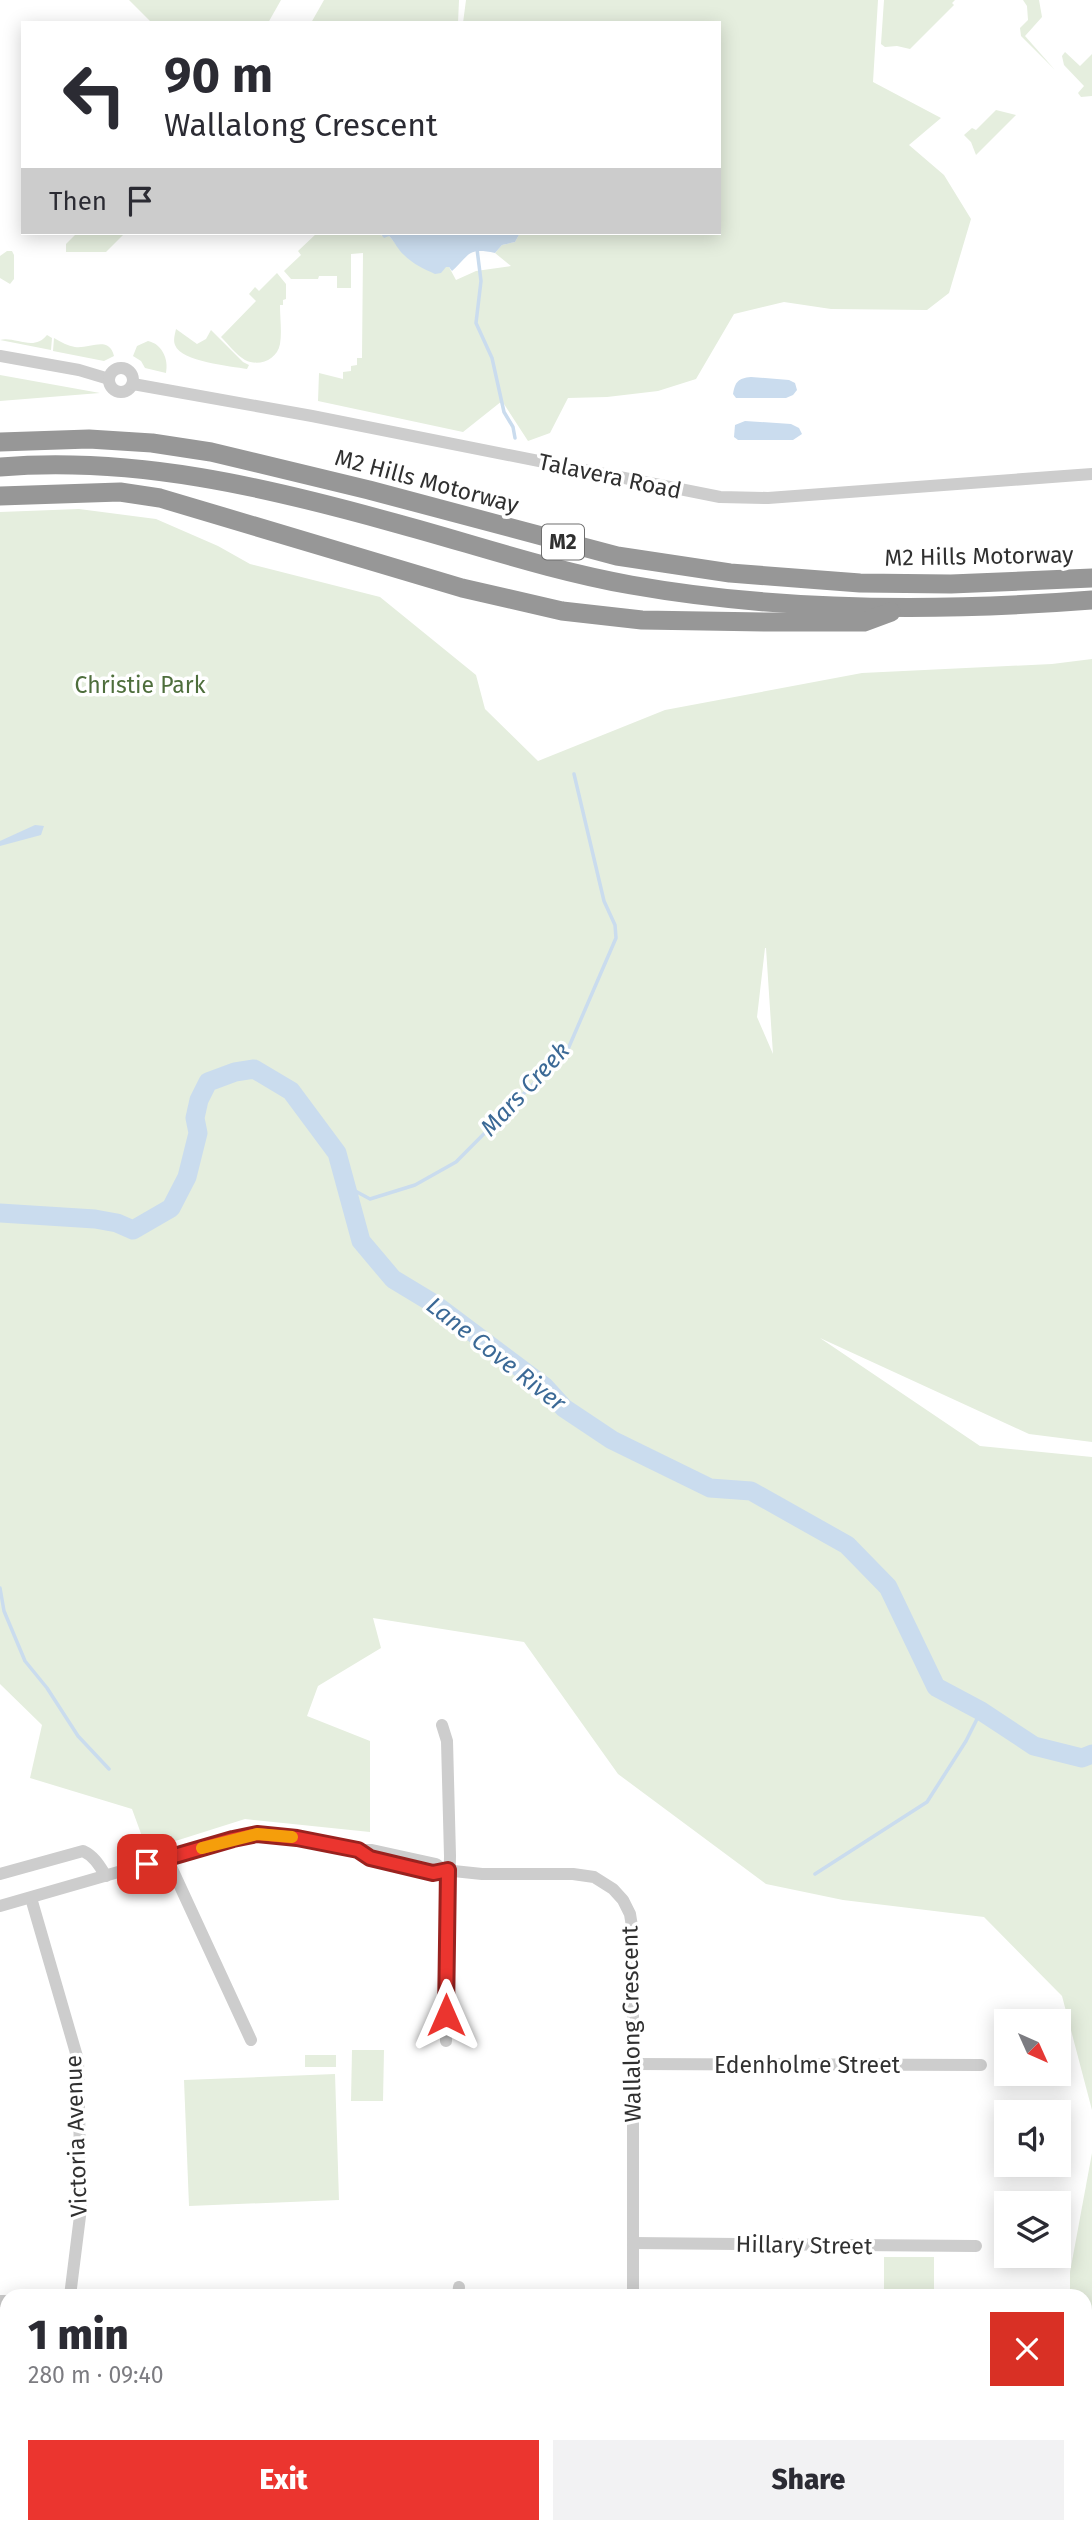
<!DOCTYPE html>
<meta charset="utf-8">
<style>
:root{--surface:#fff;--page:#f2f2f3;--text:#2b2b33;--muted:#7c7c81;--accent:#eb352f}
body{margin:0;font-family:"Fira Sans",sans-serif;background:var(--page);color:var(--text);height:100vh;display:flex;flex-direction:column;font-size:26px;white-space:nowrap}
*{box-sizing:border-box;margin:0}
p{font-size:23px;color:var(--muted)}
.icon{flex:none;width:38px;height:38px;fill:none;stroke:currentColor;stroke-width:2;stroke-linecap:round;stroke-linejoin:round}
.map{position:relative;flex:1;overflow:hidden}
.drawer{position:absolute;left:0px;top:2289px;width:1092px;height:245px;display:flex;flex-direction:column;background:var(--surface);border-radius:21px 21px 0 0;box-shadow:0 4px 18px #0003}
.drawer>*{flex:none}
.guide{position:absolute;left:21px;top:21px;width:700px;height:214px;border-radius:0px;box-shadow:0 4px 18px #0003;background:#fff;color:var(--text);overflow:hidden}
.needle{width:46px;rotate:135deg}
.fabs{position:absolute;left:994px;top:2009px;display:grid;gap:14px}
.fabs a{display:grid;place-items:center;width:77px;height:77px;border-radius:0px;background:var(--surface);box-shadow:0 4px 18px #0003;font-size:35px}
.pin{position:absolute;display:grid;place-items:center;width:60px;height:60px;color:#fff;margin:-30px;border-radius:14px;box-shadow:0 4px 10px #0006}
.me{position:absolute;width:77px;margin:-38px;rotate:0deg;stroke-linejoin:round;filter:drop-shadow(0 0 5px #0008)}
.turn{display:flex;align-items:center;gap:24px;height:147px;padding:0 28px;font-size:32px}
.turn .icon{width:91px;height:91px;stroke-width:2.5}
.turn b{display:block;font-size:49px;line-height:60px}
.then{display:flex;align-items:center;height:66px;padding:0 28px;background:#0003;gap:14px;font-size:26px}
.round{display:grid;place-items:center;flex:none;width:74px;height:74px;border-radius:0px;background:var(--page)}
.summary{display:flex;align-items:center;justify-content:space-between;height:119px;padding:0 28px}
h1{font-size:42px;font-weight:800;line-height:52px}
.cta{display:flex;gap:14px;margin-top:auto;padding:14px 28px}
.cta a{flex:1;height:80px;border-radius:0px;background:var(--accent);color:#fff;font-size:28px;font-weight:800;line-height:80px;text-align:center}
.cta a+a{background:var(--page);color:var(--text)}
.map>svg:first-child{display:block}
.green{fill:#e5eede;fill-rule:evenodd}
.water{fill:#cadcee}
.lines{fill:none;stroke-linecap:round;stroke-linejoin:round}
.stream{stroke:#cadcee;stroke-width:3.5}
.river{stroke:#cadcee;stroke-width:19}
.minor{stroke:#cdcdcd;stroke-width:12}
.highway{stroke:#979797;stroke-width:19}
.route-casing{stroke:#99221f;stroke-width:18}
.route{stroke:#eb352f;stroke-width:12}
.slow{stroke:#f59e0b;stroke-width:12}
.labels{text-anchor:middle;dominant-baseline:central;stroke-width:7;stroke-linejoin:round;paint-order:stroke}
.shield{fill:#fff;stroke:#6e6e6e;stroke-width:2}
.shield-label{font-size:21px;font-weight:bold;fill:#303030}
.street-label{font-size:23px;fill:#303030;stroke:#fff}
.park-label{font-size:23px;fill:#4e6e3c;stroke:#fff}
.water-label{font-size:24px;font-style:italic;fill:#3b6996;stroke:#fff}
</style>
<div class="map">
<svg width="1092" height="2534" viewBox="0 0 1092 2534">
<rect width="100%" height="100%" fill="#fff"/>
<!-- green -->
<g class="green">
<polygon points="129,0 281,0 268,23 152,23"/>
<polygon points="324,0 459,0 458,23 311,23"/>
<polygon points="466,0 878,0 873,82 941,118 909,145 944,175 971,219 949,293 927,310 831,309 784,302 734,314 696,379 658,391 607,397 568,398 550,433 528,441 502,401 463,432 318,401 319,373 343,379 343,372 351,371 351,366 357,365 357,358 362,358 363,253 351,254 351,288 337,288 337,276 319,276 318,279 291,279 284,271 301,255 298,251 317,233 380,233 382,236 389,236 409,259 449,267 456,280 476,271 511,266 495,253 502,245 515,242 520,233 719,233 719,23 463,23"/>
<polygon points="884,0 955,0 952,3 954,5 910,49 897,46 885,47 881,44"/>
<polygon points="1023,0 1039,0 1042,17 1025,36 1055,70 1021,36 1020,28 1028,20 1027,6"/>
<polygon points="1065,52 1080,66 1092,54 1092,96 1081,97 1078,93 1084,86 1064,65 1062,56"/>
<polygon points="996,110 1016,115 976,155 971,142 964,135 972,128 976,130"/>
<polygon points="77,233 125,233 106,252 66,252 66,244"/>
<polygon points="7,251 12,251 14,255 14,279 10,284 0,278 0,256"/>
<path d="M277,273L286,284V299L283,300V305H280C280,318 282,332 280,344C277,360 259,367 245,360C236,355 228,344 221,337L256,301L249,294L255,287L259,291Z"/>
<path d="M176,329L197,344L206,339L211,330L243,362L249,365L247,369C231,366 181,362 175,345C173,340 175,334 176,329Z"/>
<path d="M47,335L52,338L51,350L0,340C15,336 34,352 47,335Z"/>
<path d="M54,338C61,342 68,346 75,347C90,349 109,335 114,356L104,361L53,351Z"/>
<path d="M148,341C162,344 169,359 166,373L145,368L141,361L133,356L137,346Z"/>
<polygon points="0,375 100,393 0,401"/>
<path d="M79,509L156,519L218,546L250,564L380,597L476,675L485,709L538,761L665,710L862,673L1052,664L1092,659V1442L1029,1434L820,1338L980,1446L1092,1457V2110L1062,1996L984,1917L843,1900L766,1884L618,1774L524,1642L373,1618L381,1648L318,1686L307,1716L370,1741V1832L245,1819L147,1850L132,1809L30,1778L42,1725L0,1684V512ZM765,948H766L773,1054L757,1017Z"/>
<polygon points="352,2050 384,2050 383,2101 351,2101"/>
<rect x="305" y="2055" width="31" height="12"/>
<polygon points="335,2074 339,2200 189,2206 184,2080"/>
<polygon points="1092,2153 1092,2534 1043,2534 1045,2527 1085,2527 1085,2296 1070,2296 1070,2272"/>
<rect x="884" y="2257" width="50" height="39"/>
</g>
<!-- water -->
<g class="water">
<path d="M380,233H520L515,242L502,245L495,253C467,247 470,255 452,271L449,267H446L441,273L435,274C424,269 413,264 404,255C398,250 395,242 389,236L384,238Z"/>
<path d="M751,377L789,380L795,383L797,390L793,395L786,398H736L733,394C735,382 738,378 751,377Z"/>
<polygon points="745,421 791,424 799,428 802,434 793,440 738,440 734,437 735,425"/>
<polygon points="35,825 44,826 41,835 0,846 0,841"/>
</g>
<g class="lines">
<!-- stream -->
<g class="stream">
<polyline points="477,249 481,281 476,323 492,358 504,412 513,427 515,438"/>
<polyline points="346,1186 370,1199 415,1185 456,1162 568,1049 616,938 615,925 604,901 574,774"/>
<polyline points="0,1588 4,1611 25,1661 47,1688 78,1736 109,1769"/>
<polyline points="815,1874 927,1802 966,1741 981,1711"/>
</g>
<!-- river -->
<polyline class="river" points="0,1213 95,1219 117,1223 133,1230 171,1208 187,1177 198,1133 195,1118 199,1100 208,1082 235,1072 254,1069 291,1091 337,1153 361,1241 393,1279 436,1305 544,1386 564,1408 612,1440 710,1488 751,1491 847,1545 888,1587 936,1687 981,1711 1034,1746 1082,1758 1092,1754"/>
<!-- minor -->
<g class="minor">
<polyline points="0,356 79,370 109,379"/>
<circle cx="121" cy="380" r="12"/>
<polyline points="133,384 312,416 720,497 768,498 1092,474"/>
<polyline points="442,1725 447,1741 450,1856 446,2041"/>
<polyline points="358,1850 370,1858 433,1873 444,1870 482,1874 573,1874 594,1877 613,1889 623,1900 630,1914 633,1933 633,2296"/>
<polyline points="167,1858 251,2040"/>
<path d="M0,1874L83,1851C94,1856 99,1865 106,1876"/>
<polyline points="31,1898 78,2060 81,2208 70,2296"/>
<polyline points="0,1906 233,1839 270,1834 358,1850 372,1850 436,1864 444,1870"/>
<polyline points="632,2064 981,2065"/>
<polyline points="633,2243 976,2246"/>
<polyline points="458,2296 459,2287"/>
<polyline points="0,2301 7,2301"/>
<polyline points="633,2527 633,2534"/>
</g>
<!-- highway -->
<g class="highway">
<polyline points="0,442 89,439 152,443 211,452 369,490 617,556 730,573 860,583 951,584 1092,578"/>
<path d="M0,467C135,456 266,487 395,523C473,544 551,571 631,585C783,612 939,612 1092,600"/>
<polyline points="0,496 120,492 160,498 462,588 562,611 642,620 765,622 864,622 891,612"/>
</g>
</g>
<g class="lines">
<defs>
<polyline id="route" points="147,1864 233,1839 257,1834 297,1838 358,1850 370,1858 433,1873 448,1870 446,2015"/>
</defs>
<!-- route casing -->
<use href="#route" class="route-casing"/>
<!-- route -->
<use href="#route" class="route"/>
<!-- slow -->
<polyline class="slow" points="202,1848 257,1834 292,1837"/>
</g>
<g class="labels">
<!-- shield labels -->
<rect class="shield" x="542" y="524.5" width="42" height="35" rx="5"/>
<g class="shield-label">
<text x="563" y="542">M2</text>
</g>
<!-- street labels -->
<g class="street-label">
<text transform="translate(610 476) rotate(12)">Talavera Road</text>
<text transform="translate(427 481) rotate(15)">M2 Hills Motorway</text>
<text transform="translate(979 556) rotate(-1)">M2 Hills Motorway</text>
<text transform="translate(631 2024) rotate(-91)">Wallalong Crescent</text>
<text x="807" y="2065">Edenholme Street</text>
<text transform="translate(76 2136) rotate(-92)">Victoria Avenue</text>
<text transform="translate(804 2245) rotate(1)">Hillary Street</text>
</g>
<!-- park labels -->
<g class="park-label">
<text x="140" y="685">Christie Park</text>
</g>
<!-- water labels -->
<g class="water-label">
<text transform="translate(525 1089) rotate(-47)">Mars Creek</text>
<text transform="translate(496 1354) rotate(38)">Lane Cove River</text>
</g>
</g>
</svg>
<div class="fabs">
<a><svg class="needle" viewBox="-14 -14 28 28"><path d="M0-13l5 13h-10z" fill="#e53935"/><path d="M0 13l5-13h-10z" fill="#7c7c81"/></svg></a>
<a><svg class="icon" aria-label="sound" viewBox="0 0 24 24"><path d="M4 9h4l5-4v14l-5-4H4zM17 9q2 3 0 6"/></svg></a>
<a><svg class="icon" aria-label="layers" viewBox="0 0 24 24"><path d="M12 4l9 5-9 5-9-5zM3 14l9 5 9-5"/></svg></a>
</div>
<div class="pin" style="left:147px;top:1864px;background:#d93025"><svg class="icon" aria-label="arrive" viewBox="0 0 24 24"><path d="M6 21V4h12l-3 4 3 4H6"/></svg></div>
<svg class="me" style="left:446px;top:2015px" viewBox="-20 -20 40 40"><path d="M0-17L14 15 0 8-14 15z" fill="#eb352f" stroke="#fff" stroke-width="4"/></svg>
<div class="guide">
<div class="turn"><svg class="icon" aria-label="left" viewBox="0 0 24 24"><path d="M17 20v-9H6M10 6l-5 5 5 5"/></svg><div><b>90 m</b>Wallalong Crescent</div></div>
<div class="then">Then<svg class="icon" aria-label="arrive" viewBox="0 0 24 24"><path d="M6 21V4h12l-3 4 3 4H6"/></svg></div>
</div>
<section class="drawer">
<div class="summary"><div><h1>1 min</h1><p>280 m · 09:40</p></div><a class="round" style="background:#d93025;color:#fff"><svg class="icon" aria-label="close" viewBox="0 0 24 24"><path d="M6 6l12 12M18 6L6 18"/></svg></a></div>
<div class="cta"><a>Exit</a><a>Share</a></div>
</section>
</div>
